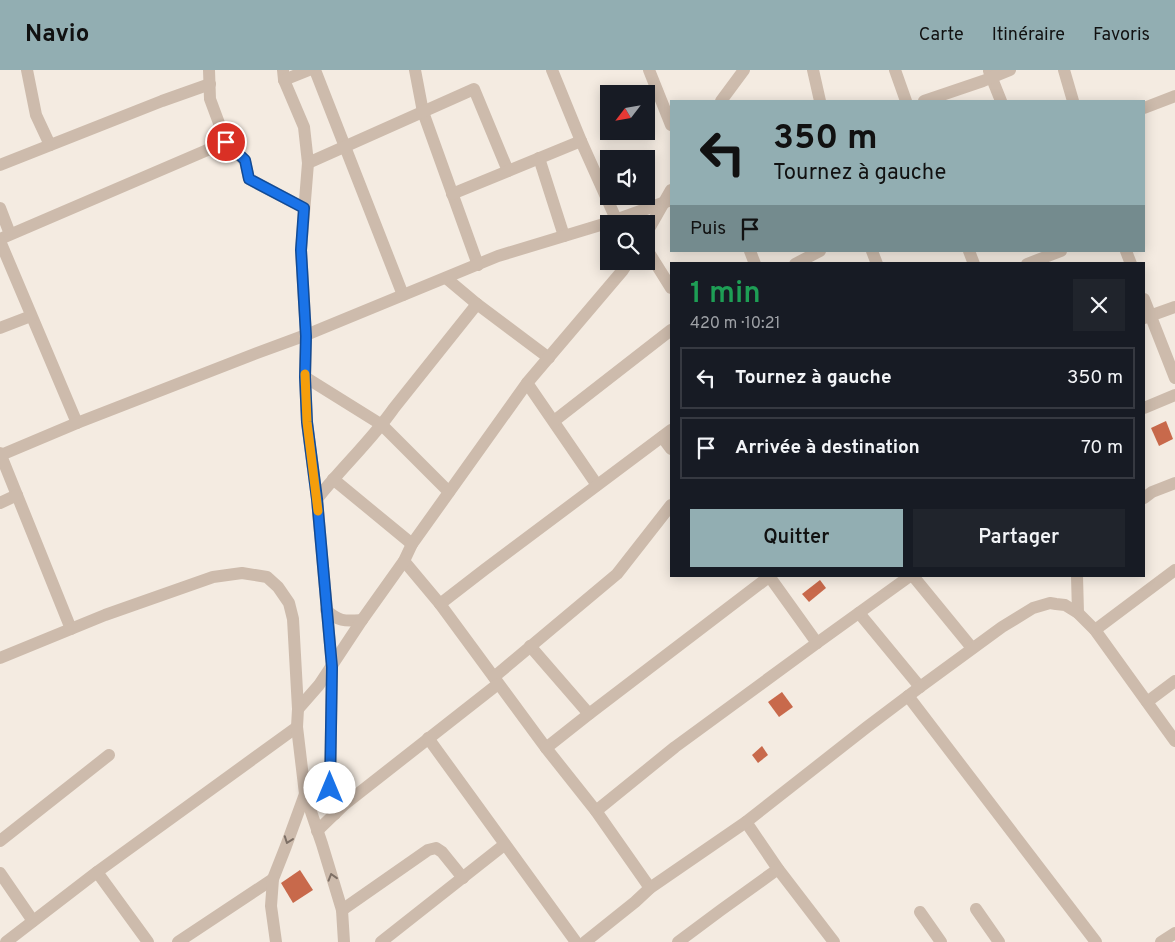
<!DOCTYPE html>
<html lang="fr">
<meta charset="utf-8">
<style>
:root{--surface:#171b24;--page:#20242c;--text:#f1f3f6;--muted:#9ea1a6;--line:#363941;--accent:#92aeb2}
body{margin:0;font-family:Overpass,sans-serif;background:var(--page);color:var(--text);height:100vh;display:flex;flex-direction:column;font-size:19px;white-space:nowrap}
*{box-sizing:border-box;margin:0}
p{font-size:16px;color:var(--muted)}
.icon{flex:none;width:28px;height:28px;fill:none;stroke:currentColor;stroke-width:2;stroke-linecap:round;stroke-linejoin:round}
.map{position:relative;flex:1;overflow:hidden}
.panel{position:absolute;left:670px;top:192px;width:475px;height:315px;display:flex;flex-direction:column;background:var(--surface);border-radius:0px;box-shadow:0 2px 12px #0003}
.panel>*{flex:none}
.banner{position:absolute;left:670px;top:30px;width:475px;height:152px;border-radius:0px;box-shadow:0 2px 12px #0003;background:#92aeb2;color:#111;overflow:hidden}
.needle{width:32px;rotate:239deg}
.fabs{position:absolute;left:600px;top:15px;display:grid;gap:10px}
.fabs a{display:grid;place-items:center;width:55px;height:55px;border-radius:0px;background:var(--surface);box-shadow:0 2px 12px #0003;font-size:25px}
.pin{position:absolute;display:grid;place-items:center;width:42px;height:42px;color:#fff;margin:-21px;border:2px solid #fff;border-radius:50%;box-shadow:0 1px 5px #0007}
.me{position:absolute;width:55px;margin:-28px;rotate:0deg;stroke-linejoin:round;filter:drop-shadow(0 0 4px #0008)}
.turn{display:flex;align-items:center;gap:18px;height:105px;padding:0 20px;font-size:22px}
.turn .icon{width:65px;height:65px;stroke-width:2.5}
.turn b{display:block;font-size:35px;line-height:42px}
.then{display:flex;align-items:center;height:48px;padding:0 20px;background:#0003;gap:10px;font-size:19px}
.round{display:grid;place-items:center;flex:none;width:52px;height:52px;border-radius:0px;background:var(--page)}
.summary{display:flex;align-items:center;justify-content:space-between;height:85px;padding:0 20px}
h1{font-size:30px;font-weight:600;line-height:38px;color:#1e9e55}
.action{display:flex;gap:10px;margin-top:auto;padding:10px 20px}
.action a{flex:1;height:58px;border-radius:0px;background:var(--accent);color:#111;font-size:20px;font-weight:600;line-height:58px;text-align:center}
.action a+a{background:var(--page);color:var(--text)}
ul{padding:0;list-style:none}
li{display:flex;align-items:center;gap:15px;height:62px;margin:0 10px 8px;padding:0 10px;border:2px solid var(--line);border-radius:0px}
li div{flex:1}
li b{display:block;font-size:19px}
li em{font-style:normal}
header{display:flex;align-items:center;gap:30px;box-sizing:border-box;height:70px;padding:0 25px;background:var(--accent);color:#111}
header strong{font-size:24px}
nav{display:flex;gap:28px;margin-inline-start:auto;font-size:18px}
.map>svg:first-child{display:block}
.building{fill:#c8694b}
.lines{fill:none;stroke-linecap:round;stroke-linejoin:round}
.minor{stroke:#cdbbac;stroke-width:12}
.tertiary{stroke:#cdbbac;stroke-width:12}
.oneway{stroke:#7d6f65}
.route-casing{stroke:#114b97;stroke-width:12}
.route{stroke:#1a73e8;stroke-width:9}
.slow{stroke:#f59e0b;stroke-width:9}
</style>
<header>
<strong>Navio</strong>
<nav><a>Carte</a><a>Itinéraire</a><a>Favoris</a></nav>
</header>
<div class="map">
<svg width="1175" height="872" viewBox="0 0 1175 872">
<rect width="100%" height="100%" fill="#f4ebe1"/>
<!-- building -->
<g class="building">
<polygon points="1166,351 1173,369 1159,376 1151,358"/>
<polygon points="820,510 826,518 809,532 802,524"/>
<polygon points="782,622 793,637 779,647 768,632"/>
<polygon points="762,676 768,685 758,693 752,685"/>
<polygon points="300,800 313,820 293,833 281,813"/>
</g>
<g class="lines">
<!-- minor -->
<g class="minor">
<polyline points="27,0 36,45 50,75"/>
<polyline points="209,0 210,29 226,72 245,91 249,109 304,138"/>
<polyline points="283,0 284,10 304,57 308,93 301,180 306,265 305,307 307,353 317,429"/>
<polyline points="315,0 403,225"/>
<polyline points="415,0 423,42 478,195"/>
<polyline points="552,0 581,71 616,149"/>
<polyline points="649,0 671,55"/>
<polyline points="813,0 820,31"/>
<polyline points="895,0 906,31"/>
<polyline points="1064,0 1073,31"/>
<polyline points="989,1 1001,31"/>
<polyline points="284,10 309,0"/>
<polyline points="721,31 744,0"/>
<polyline points="924,31 983,11 1010,0"/>
<polyline points="1144,38 1175,26"/>
<polyline points="539,88 564,166"/>
<polyline points="308,93 474,19 508,101"/>
<polyline points="0,95 162,31 210,14"/>
<polyline points="452,124 581,71"/>
<polyline points="0,138 10,164"/>
<polyline points="646,164 671,120"/>
<polyline points="0,169 226,72"/>
<polyline points="0,171 77,353"/>
<polyline points="646,178 671,218"/>
<polyline points="750,181 755,194"/>
<polyline points="872,181 877,194"/>
<polyline points="969,181 974,194"/>
<polyline points="1126,181 1131,194"/>
<polyline points="795,194 820,181"/>
<polyline points="1027,194 1061,181"/>
<polyline points="446,208 477,234 549,288"/>
<polyline points="1144,229 1175,308"/>
<polyline points="1144,248 1175,237"/>
<polyline points="0,258 31,246"/>
<polyline points="305,307 382,355 449,422"/>
<polyline points="527,313 597,415"/>
<polyline points="1144,338 1175,325"/>
<polyline points="554,351 671,260"/>
<polyline points="662,367 671,379"/>
<polyline points="0,383 71,559"/>
<polyline points="1,385 77,353 257,283 306,265 498,186 607,153 671,130"/>
<polyline points="333,409 412,474"/>
<polyline points="1144,428 1152,422 1175,413"/>
<polyline points="0,433 17,425"/>
<polyline points="404,491 440,534 546,678 596,741 650,818"/>
<polyline points="769,506 817,573"/>
<polyline points="913,506 972,578"/>
<polyline points="1077,506 1078,543"/>
<polyline points="440,534 484,500 671,360"/>
<path d="M326,540C339,552 345,551 362,550"/>
<polyline points="859,543 920,617"/>
<polyline points="1095,560 1175,500"/>
<polyline points="530,576 589,644"/>
<polyline points="494,607 617,504 671,435"/>
<polyline points="908,626 1096,872"/>
<polyline points="1147,632 1175,611"/>
<polyline points="298,639 319,615 362,550 404,491 412,474 527,313 623,200 629,191"/>
<polyline points="428,668 576,872"/>
<polyline points="546,678 589,644 770,506"/>
<polyline points="596,741 675,677 817,573 910,506"/>
<path d="M335,744L330,718L332,597L317,429C341,398 371,371 394,338L477,234"/>
<polyline points="746,752 778,799 834,872"/>
<polyline points="317,761 345,734 498,614"/>
<polyline points="0,771 109,685"/>
<polyline points="97,802 148,872"/>
<polyline points="0,803 33,851"/>
<polyline points="976,839 999,872"/>
<polyline points="342,840 428,780 436,778 442,782 463,808"/>
<polyline points="920,842 941,872"/>
<polyline points="6,872 97,802 297,657"/>
<polyline points="178,872 273,809"/>
<polyline points="381,872 504,775"/>
<polyline points="678,872 721,840 778,799"/>
<polyline points="1161,872 1175,863"/>
</g>
<!-- tertiary -->
<g class="tertiary">
<polyline points="0,588 105,545 213,507 242,503 267,507 278,517 289,533 293,549 298,639 297,657 305,724 322,774 342,840 344,872"/>
<polyline points="276,872 271,836 273,809 286,776 305,724"/>
<polyline points="585,872 635,832 650,818 746,752 867,657 920,617 1002,557 1033,538 1050,533 1056,534 1065,535 1078,543 1095,560 1175,671"/>
</g>
</g>
<!-- one-way arrows -->
<defs><path id="oneway-chevron" d="M-2-3.5L2.5 0L-2 3.5" fill="none" stroke-width="1.6" stroke-linecap="round" stroke-linejoin="round" transform="scale(1.25)"/></defs>
<g class="oneway">
<use href="#oneway-chevron" transform="translate(288 770) rotate(110)"/>
<use href="#oneway-chevron" transform="translate(332 807) rotate(-107)"/>
</g>
<g class="lines">
<defs>
<polyline id="route" points="226,72 245,90 249,109 304,138 301,180 306,266 305,307 307,352 317,429 332,597 330,718"/>
</defs>
<!-- route casing -->
<use href="#route" class="route-casing"/>
<!-- route -->
<use href="#route" class="route"/>
<!-- slow -->
<polyline class="slow" points="305,304 307,352 318,441"/>
</g>
</svg>
<div class="fabs">
<a><svg class="needle" viewBox="-14 -14 28 28"><path d="M0-13l5 13h-10z" fill="#e53935"/><path d="M0 13l5-13h-10z" fill="#9ea1a6"/></svg></a>
<a><svg class="icon" aria-label="sound" viewBox="0 0 24 24"><path d="M4 9h4l5-4v14l-5-4H4zM17 9q2 3 0 6"/></svg></a>
<a><svg class="icon" aria-label="search" viewBox="0 0 24 24"><circle cx="10" cy="10" r="6"/><path d="M15 15l6 6"/></svg></a>
</div>
<div class="pin" style="left:226px;top:72px;background:#d93025"><svg class="icon" aria-label="arrive" viewBox="0 0 24 24"><path d="M6 21V4h12l-3 4 3 4H6"/></svg></div>
<svg class="me" style="left:330px;top:718px" viewBox="-20 -20 40 40"><circle r="19" fill="#fff"/><path d="M0-13L10 11 0 6-10 11z" fill="#1a73e8"/></svg>
<div class="banner">
<div class="turn"><svg class="icon" aria-label="left" viewBox="0 0 24 24"><path d="M17 20v-9H6M10 6l-5 5 5 5"/></svg><div><b>350 m</b>Tournez à gauche</div></div>
<div class="then">Puis<svg class="icon" aria-label="arrive" viewBox="0 0 24 24"><path d="M6 21V4h12l-3 4 3 4H6"/></svg></div>
</div>
<section class="panel">
<div class="summary"><div><h1>1 min</h1><p>420 m · 10:21</p></div><a class="round"><svg class="icon" aria-label="close" viewBox="0 0 24 24"><path d="M6 6l12 12M18 6L6 18"/></svg></a></div>
<ul>
<li><svg class="icon" aria-label="left" viewBox="0 0 24 24"><path d="M17 20v-9H6M10 6l-5 5 5 5"/></svg><div><b>Tournez à gauche</b></div><em>350 m</em></li>
<li><svg class="icon" aria-label="arrive" viewBox="0 0 24 24"><path d="M6 21V4h12l-3 4 3 4H6"/></svg><div><b>Arrivée à destination</b></div><em>70 m</em></li>
</ul>
<div class="action"><a>Quitter</a><a>Partager</a></div>
</section>
</div>
